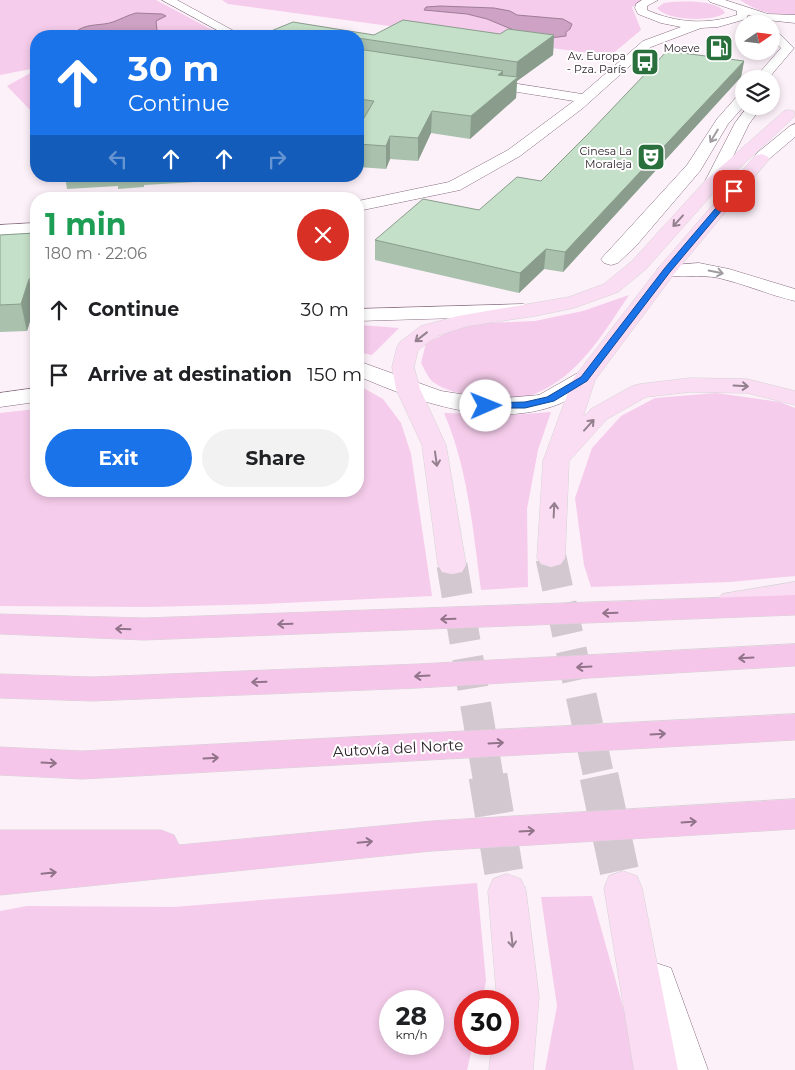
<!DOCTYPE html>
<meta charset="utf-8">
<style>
:root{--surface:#fff;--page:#f2f2f2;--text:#202124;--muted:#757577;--accent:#1a73e8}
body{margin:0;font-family:Montserrat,sans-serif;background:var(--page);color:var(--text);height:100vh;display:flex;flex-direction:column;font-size:19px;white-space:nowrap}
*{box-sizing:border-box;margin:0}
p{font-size:16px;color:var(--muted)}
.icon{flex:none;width:28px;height:28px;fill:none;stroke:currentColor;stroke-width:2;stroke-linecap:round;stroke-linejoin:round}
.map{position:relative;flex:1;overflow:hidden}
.sheet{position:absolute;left:30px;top:192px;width:334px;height:305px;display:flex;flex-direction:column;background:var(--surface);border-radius:20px;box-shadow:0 2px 8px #0003}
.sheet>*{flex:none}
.guide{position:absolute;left:30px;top:30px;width:334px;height:152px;border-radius:20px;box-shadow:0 2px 8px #0003;background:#1a73e8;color:#fff;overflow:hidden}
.needle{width:32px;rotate:76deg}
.tools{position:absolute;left:735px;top:15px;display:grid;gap:10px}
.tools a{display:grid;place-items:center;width:45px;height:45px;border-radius:50%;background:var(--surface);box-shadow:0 2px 8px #0003;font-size:25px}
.speed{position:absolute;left:379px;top:990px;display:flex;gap:10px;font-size:25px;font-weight:700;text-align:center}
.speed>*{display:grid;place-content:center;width:65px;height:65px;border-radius:50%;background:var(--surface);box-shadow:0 2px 8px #0003;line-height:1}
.speed small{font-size:12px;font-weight:400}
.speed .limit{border:8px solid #d22;background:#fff;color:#111}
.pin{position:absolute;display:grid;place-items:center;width:42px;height:42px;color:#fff;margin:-21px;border-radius:10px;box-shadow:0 2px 8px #0006}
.me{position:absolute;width:55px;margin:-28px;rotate:89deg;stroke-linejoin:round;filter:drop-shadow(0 0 4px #0008)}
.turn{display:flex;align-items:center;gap:18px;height:105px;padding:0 15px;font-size:22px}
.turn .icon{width:65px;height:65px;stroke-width:2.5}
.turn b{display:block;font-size:35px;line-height:42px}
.lanes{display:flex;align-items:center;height:48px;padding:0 15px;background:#0003;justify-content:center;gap:25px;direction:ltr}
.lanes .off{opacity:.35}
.round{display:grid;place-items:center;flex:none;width:52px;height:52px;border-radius:26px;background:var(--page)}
.summary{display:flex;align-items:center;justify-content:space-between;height:85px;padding:0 15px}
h1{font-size:30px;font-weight:700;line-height:38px;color:#1e9e55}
.primary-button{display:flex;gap:10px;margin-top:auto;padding:10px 15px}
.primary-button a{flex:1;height:58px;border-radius:30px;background:var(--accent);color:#fff;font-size:20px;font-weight:700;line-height:58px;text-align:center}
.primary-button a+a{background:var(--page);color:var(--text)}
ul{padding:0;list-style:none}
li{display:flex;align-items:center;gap:15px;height:65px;padding:0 15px}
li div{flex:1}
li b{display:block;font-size:19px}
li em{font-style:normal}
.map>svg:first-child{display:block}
.green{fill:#f5cceb;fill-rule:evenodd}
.water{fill:#cea2c4;stroke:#9e7c96}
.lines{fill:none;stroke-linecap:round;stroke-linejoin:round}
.major-tunnel-far1{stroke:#d3c7d0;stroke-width:31;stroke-dasharray:31 16;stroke-linecap:butt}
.major-tunnel{stroke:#d3c7d0;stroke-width:39;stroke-dasharray:39 19;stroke-linecap:butt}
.minor-casing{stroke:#866c7f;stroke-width:1}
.major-casing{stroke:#d5d3d5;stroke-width:1}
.highway-casing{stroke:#d5d3d5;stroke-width:1}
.minor{fill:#fff;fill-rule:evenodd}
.major{fill:#faddf2;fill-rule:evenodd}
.highway{fill:#f6c6ea;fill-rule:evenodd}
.wall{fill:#a9c1ad}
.shaded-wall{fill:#8a9d8d}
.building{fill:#c5e0c9;stroke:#8a9d8d}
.oneway{stroke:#a09ca0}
.oneway2{stroke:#94808e}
.oneway3{stroke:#92748a}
.route{fill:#1a73e8;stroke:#114b97}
.labels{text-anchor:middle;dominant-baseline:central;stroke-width:4;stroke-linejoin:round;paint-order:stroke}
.far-poi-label{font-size:11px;fill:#2d232b;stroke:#fff;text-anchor:end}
.near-street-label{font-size:15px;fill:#2d232b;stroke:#fff}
</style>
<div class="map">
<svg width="795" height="1070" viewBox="0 0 795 1070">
<rect width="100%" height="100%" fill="#fcf0f9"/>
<!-- green -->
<g class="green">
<polygon points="0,0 156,0 216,32 194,36 36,36 36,68 0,75"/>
<polygon points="222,0 647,0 632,7 641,30 610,56 228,4"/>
<path d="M740,0H795V16C774,15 758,12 740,0Z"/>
<path d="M672,2C684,1 719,0 725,13C713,22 667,21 657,8L664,3Z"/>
<polygon points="36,70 36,113 34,114 7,86"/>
<path d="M629,295C603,334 574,384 525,397C510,401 491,399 476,396C462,394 445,391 433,382C428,378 424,368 421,363L426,343L456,328L487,323L535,321L583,311Z"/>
<polygon points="358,325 360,325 399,328 372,355 358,352"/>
<polygon points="358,385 383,399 401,423 411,454 432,596 263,604 148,607 0,606 0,413 36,409 36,491 358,491"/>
<polygon points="716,393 780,402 795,408 795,576 730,582 591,587 584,565 575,498 592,448 621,416 655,398"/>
<path d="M551,412L538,450L527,509L528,587L481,590C473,531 468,468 444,413L512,415Z"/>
<path d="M477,883L486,981L482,1001H465V1044H473L467,1070H0V911L27,906L173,907ZM390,1001H432V1044H390Z"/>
<polygon points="592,896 625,1014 636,1070 545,1070 557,1006 541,897"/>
</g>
<!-- water -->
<g class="water">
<polygon points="440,6 494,8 510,11 517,15 563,19 572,24 570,29 566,32 566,36 550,38 516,31 487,19 467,14 424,10 426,7"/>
<path d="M136,13L162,14L166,16L156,21L157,30C144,40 127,37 112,33C104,32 93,35 84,35L78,30C90,23 101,26 113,22C121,19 128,15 136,13Z"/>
</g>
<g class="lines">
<!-- major-tunnel-far1 -->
<g class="major-tunnel-far1">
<polyline points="551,558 599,777"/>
<polyline points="452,565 488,777"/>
</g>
<!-- major-tunnel -->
<g class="major-tunnel">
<polyline points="488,776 507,891"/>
<polyline points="599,776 623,888"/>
</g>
<defs>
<g id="minor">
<polygon points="162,0 177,0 243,36 228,36"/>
<path d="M642,0H658L647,6V10C676,23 707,25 737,15V11L710,2L708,0H725L768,14L795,15V23L767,20L748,15L746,19L718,27L701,28L651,47L583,108L520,156L460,190L358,211V201L449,182L508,150L574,101L480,86L475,85L473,82L475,79L480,78L582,94L643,41L681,27L661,23L638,14L635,8L636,4Z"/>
<polygon points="771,31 780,34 794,48 768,79 754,79 781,48 771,39"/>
<polygon points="744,93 744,106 728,124 700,171 636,246 618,263 611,265 604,263 601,259 687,165 717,119 739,94"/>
<polygon points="748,106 758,106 760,109 749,124 717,189 705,189 703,185 735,123"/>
<polygon points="795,124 795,137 769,159 757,159 755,156 757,153 790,126"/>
<polygon points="36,223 36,233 0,235 0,225"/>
<path d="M699,263L729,269L795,289V301C769,295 745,284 719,278C699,274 679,279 660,274L657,270L660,266Z"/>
<polygon points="523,304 530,306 533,310 530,314 523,316 358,321 358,309"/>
<path d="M358,361L441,391L492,399L539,395L576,374L584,372L592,374L595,379L592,384C581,390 571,399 559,404C494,430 418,402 358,376Z"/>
<polygon points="36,388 36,402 0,407 0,393"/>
<polygon points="656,963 671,968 708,1070 664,1070 635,982 641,968"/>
</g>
<g id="major">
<polygon points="789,110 794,111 794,117 717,189 646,269 618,292 574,308 535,316 468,326 437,336 418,350 414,367 420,389 446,445 466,565 462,572 452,574 442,572 438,565 422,445 396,389 392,367 397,347 400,342 421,326 458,316 569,297 604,284 632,261 705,181 784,111"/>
<polygon points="761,154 767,156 769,159 767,162 674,274 595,380 583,417 591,409 632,386 640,384 690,378 747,379 795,391 795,405 747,393 690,392 646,397 607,419 569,461 565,558 561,564 551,567 541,564 537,558 543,461 573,379 660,266 755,156"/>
<polygon points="795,582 795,602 732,611 722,608 717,601 722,594"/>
<polygon points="623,871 637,876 642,888 678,1070 634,1070 604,888 609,876"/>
<polygon points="507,874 521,879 526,891 539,997 533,1070 489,1070 492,1044 508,1044 508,1001 497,1001 488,891 493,879"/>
</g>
<g id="highway">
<polygon points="795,595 795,615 144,640 0,634 0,614 144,618"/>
<polygon points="795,644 795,666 418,688 92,701 0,698 0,674 92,677 418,664"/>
<polygon points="795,714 795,740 82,779 0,775 0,747 82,751"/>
<polygon points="795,799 795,829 432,851 0,895 0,830 161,830 174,835 179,845 432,821"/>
</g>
</defs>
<!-- minor casing -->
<use href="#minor" class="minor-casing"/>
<!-- major casing -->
<use href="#major" class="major-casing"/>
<!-- highway casing -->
<use href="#highway" class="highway-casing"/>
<!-- minor -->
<use href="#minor" class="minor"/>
<!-- major -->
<use href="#major" class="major"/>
<!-- highway -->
<use href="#highway" class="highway"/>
</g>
<!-- wall -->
<g class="wall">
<polygon points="500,34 554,35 553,55 517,81 516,98 470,139 431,133 418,161 390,159 386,169 358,167 358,128 362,121 358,120 358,36 374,35"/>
<polygon points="744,61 741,77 563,272 544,269 519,293 375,260 375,240 479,210 541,181"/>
<polygon points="65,176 196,176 196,182 144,185 144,187 118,189 118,186 67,189"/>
<polygon points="278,176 317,176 317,179 279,181"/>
<polygon points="0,235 36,238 36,305 35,305 27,331 0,332"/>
</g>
<!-- shaded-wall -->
<g class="shaded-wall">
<polygon points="554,35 553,55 517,81 516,98 470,139 471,116 498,75 503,71 502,90 516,79 517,62"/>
<polygon points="744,61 741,77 563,272 565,252"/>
<polygon points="432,111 431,133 418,161 418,138"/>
<polygon points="390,136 390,159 386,169 386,146"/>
<polygon points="35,233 36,238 36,252 34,241"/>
<polygon points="546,249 544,269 519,293 520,273"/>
<polygon points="29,279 35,305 27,331 21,304"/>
</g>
<!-- building -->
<g class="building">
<polygon points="403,20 500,34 508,29 554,35 517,62 358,38 358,36 259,36 293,22 374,35"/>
<polygon points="358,49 503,71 498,75 518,77 471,116 432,111 418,138 390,136 386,146 358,144 358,128 374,101 358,99 358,74 361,73 361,67 358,66"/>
<polygon points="667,51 744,61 565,252 546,249 520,273 375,240 423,199 479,210 517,177 541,181 588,134"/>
<polygon points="35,233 34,241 36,241 36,279 29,279 21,304 0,305 0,235"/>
</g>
<!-- one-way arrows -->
<defs><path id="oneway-shaft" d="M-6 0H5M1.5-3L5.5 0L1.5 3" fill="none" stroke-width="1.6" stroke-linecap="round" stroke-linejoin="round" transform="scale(1.25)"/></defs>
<g class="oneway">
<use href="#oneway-shaft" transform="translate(714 136) rotate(121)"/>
<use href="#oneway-shaft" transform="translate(716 272) rotate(11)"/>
</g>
<g class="oneway2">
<use href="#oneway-shaft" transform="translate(678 221) rotate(132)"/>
<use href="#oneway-shaft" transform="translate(421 337) rotate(142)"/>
<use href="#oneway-shaft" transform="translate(741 386) rotate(3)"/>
<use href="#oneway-shaft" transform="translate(589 425) rotate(-48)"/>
<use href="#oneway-shaft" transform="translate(436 459) rotate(82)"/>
<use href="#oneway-shaft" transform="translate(554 510) rotate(-87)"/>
<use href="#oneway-shaft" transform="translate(512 940) rotate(84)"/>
</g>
<g class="oneway3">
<use href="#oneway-shaft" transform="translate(610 613) rotate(178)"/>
<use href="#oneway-shaft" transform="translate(448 619) rotate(178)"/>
<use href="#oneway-shaft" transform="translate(285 624) rotate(178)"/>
<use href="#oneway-shaft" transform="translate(123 629) rotate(-178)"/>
<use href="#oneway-shaft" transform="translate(746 658) rotate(177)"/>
<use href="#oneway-shaft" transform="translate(584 667) rotate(177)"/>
<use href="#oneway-shaft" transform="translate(422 676) rotate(177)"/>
<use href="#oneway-shaft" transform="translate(259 682) rotate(178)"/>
<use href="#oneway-shaft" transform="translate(658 734) rotate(-3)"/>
<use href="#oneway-shaft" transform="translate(496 743) rotate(-3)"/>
<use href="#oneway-shaft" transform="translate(211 758) rotate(-3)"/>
<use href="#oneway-shaft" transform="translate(49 763) rotate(3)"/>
<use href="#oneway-shaft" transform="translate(689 822) rotate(-4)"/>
<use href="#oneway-shaft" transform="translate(527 831) rotate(-3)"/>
<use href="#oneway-shaft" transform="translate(365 842) rotate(-5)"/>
<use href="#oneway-shaft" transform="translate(49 873) rotate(-6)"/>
</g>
<!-- route -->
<polygon class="route" points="732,189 738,191 670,272 587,381 554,401 525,408 482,408 482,404 486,403 525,402 547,397 581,377 664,269"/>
<!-- icons -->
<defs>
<symbol id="fuel-square" viewBox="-11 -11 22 22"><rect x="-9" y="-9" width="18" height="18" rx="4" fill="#2a703c" stroke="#fff"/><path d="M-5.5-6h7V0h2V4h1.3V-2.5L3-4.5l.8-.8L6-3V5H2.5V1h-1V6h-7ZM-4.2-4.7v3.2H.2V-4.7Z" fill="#fff"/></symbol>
<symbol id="bus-square" viewBox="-11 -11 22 22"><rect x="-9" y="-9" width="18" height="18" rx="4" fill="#2a703c" stroke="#fff"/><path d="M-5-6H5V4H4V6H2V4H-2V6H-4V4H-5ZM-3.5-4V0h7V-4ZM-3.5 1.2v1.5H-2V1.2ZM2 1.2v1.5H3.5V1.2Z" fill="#fff"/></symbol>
<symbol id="theatre-square" viewBox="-11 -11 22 22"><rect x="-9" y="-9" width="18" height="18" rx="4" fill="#2a703c" stroke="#fff"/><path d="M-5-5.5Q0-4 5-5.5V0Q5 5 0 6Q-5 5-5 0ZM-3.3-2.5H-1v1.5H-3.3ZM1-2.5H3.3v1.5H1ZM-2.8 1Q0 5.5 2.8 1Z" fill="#fff"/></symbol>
</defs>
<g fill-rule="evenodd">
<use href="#fuel-square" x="703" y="32" width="32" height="32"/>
<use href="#bus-square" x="629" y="46" width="32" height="32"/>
<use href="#theatre-square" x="635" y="141" width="32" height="32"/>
</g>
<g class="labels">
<!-- far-poi labels -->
<g class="far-poi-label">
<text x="700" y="48">Moeve</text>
<text x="626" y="56">Av. Europa<tspan x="626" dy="13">- Pza. París</tspan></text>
<text x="632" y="151">Cinesa La<tspan x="632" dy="13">Moraleja</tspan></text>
</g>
<!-- near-street labels -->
<g class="near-street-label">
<text transform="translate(398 748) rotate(-3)">Autovía del Norte</text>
</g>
</g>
</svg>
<div class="tools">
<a><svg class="needle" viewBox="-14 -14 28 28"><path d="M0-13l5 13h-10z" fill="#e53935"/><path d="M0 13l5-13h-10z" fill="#757577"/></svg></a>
<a><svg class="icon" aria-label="layers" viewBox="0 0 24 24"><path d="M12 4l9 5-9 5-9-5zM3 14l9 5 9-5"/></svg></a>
</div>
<div class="speed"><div>28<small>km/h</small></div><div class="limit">30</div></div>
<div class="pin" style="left:734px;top:191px;background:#d93025"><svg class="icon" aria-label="arrive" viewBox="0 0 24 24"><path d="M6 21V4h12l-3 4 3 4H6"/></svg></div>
<svg class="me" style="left:486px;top:406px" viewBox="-20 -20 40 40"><circle r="19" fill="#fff"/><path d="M0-13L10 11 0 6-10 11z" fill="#1a73e8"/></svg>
<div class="guide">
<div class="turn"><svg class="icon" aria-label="ahead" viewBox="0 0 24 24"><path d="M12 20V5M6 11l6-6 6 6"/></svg><div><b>30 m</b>Continue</div></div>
<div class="lanes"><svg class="icon off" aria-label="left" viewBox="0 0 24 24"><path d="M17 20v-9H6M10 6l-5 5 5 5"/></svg><svg class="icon" aria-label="ahead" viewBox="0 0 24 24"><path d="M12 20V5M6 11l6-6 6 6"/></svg><svg class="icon" aria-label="ahead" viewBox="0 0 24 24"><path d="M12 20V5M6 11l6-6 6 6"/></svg><svg class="icon off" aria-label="right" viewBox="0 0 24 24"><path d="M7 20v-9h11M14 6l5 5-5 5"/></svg></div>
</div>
<section class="sheet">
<div class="summary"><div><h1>1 min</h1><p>180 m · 22:06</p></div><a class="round" style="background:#d93025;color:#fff"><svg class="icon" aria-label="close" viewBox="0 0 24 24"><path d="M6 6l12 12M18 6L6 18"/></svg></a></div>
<ul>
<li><svg class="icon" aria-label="ahead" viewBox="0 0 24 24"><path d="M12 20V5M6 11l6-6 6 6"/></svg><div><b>Continue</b></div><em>30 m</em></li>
<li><svg class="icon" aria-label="arrive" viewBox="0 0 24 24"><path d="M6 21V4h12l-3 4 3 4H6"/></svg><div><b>Arrive at destination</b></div><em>150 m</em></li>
</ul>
<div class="primary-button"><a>Exit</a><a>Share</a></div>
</section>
</div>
